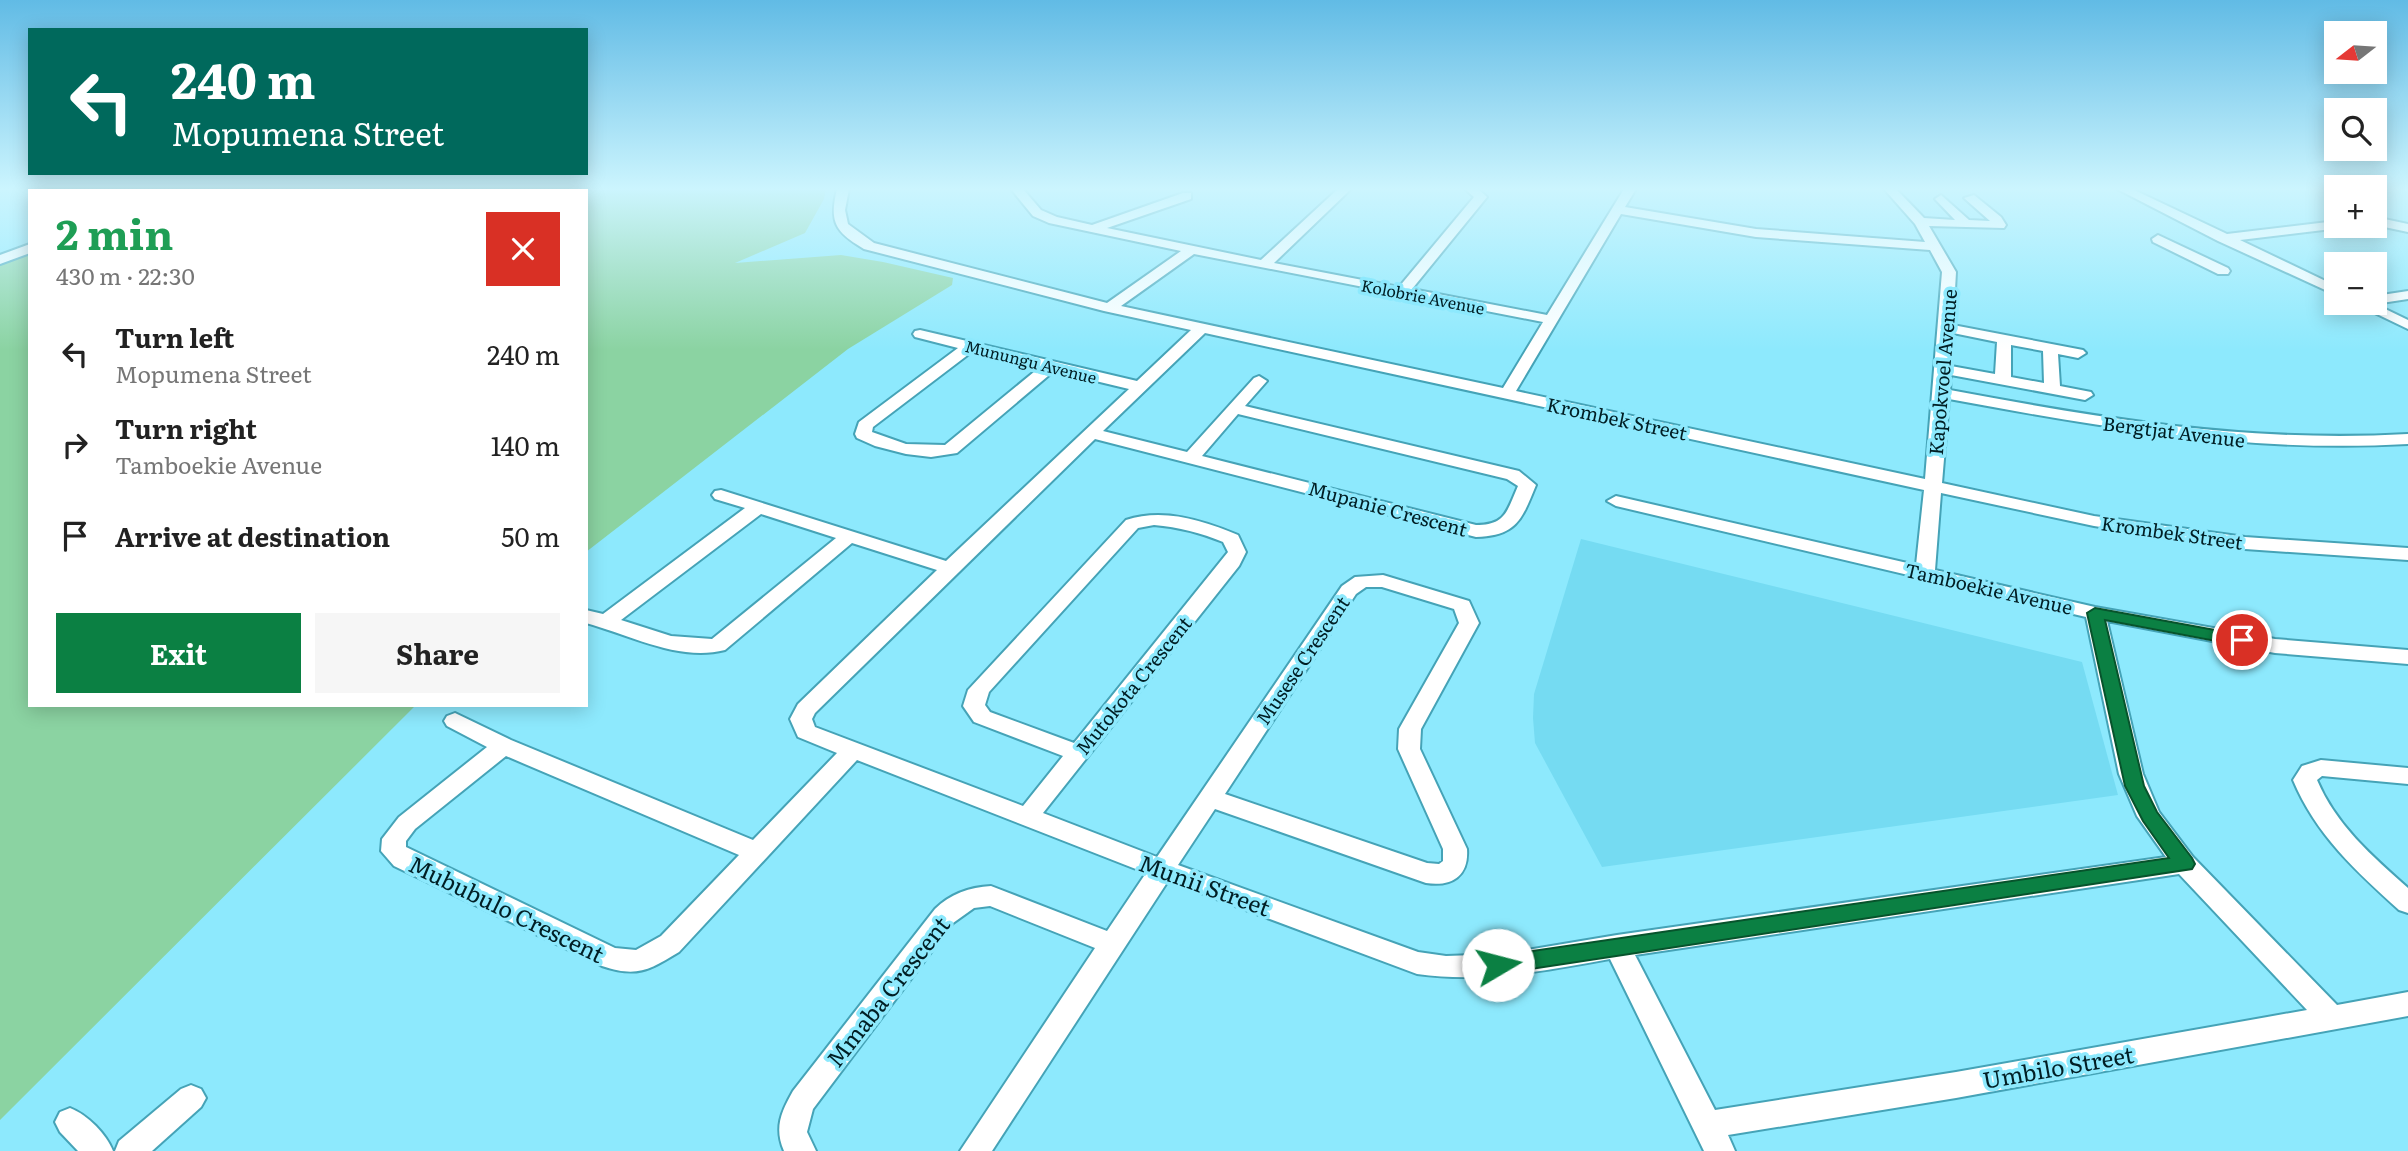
<!DOCTYPE html>
<meta charset="utf-8">
<style>
:root{--surface:#fff;--page:#f6f6f6;--text:#222;--muted:#767676;--accent:#0b8043}
body{margin:0;font-family:Literata,serif;background:var(--page);color:var(--text);height:100vh;display:flex;flex-direction:column;font-size:26px;white-space:nowrap}
*{box-sizing:border-box;margin:0}
p{font-size:23px;color:var(--muted)}
.icon{flex:none;width:38px;height:38px;fill:none;stroke:currentColor;stroke-width:2;stroke-linecap:round;stroke-linejoin:round}
.map{position:relative;flex:1;overflow:hidden}
.details{position:absolute;left:28px;top:189px;width:560px;height:518px;display:flex;flex-direction:column;background:var(--surface);border-radius:0px;box-shadow:0 4px 18px #0003}
.details>*{flex:none}
.top-card{position:absolute;left:28px;top:28px;width:560px;height:147px;border-radius:0px;box-shadow:0 4px 18px #0003;background:#00695c;color:#fff;overflow:hidden}
.needle{width:46px;rotate:253deg}
.controls{position:absolute;left:2324px;top:21px;display:grid;gap:14px}
.controls a{display:grid;place-items:center;width:63px;height:63px;border-radius:0px;background:var(--surface);box-shadow:0 4px 18px #0003;font-size:35px}
.pin{position:absolute;display:grid;place-items:center;width:60px;height:60px;color:#fff;margin:-30px;border:4px solid #fff;border-radius:50%;box-shadow:0 2px 7px #0007}
.me{position:absolute;width:77px;margin:-38px;rotate:82deg;stroke-linejoin:round;filter:drop-shadow(0 0 5px #0008)}
.turn{display:flex;align-items:center;gap:24px;height:147px;padding:0 28px;font-size:32px}
.turn .icon{width:91px;height:91px;stroke-width:2.5}
.turn b{display:block;font-size:49px;line-height:60px}
.round{display:grid;place-items:center;flex:none;width:74px;height:74px;border-radius:0px;background:var(--page)}
.summary{display:flex;align-items:center;justify-content:space-between;height:119px;padding:0 28px}
h1{font-size:42px;font-weight:700;line-height:52px;color:#1e9e55}
.button{display:flex;gap:14px;margin-top:auto;padding:14px 28px}
.button a{flex:1;height:80px;border-radius:0px;background:var(--accent);color:#fff;font-size:28px;font-weight:700;line-height:80px;text-align:center}
.button a+a{background:var(--page);color:var(--text)}
ul{padding:0;list-style:none}
li{display:flex;align-items:center;gap:21px;height:91px;padding:0 28px}
li div{flex:1}
li b{display:block;font-size:26px}
li em{font-style:normal}
.map>svg:first-child{display:block}
.built{fill:#75dbf2}
.green{fill:#8bd3a2}
.lines{fill:none;stroke-linecap:round;stroke-linejoin:round}
.minor-casing{stroke:#45a3b7;stroke-width:4}
.minor{fill:#fff;fill-rule:evenodd}
.route{fill:#0b8043;stroke:#07532c;stroke-width:2}
.labels{text-anchor:middle;dominant-baseline:central;stroke-width:7;stroke-linejoin:round;paint-order:stroke}
.far-street-label{font-size:16px;fill:#011e24;stroke:#8de9fd}
.street-label{font-size:19px;fill:#011e24;stroke:#8de9fd}
.near-street-label{font-size:23px;fill:#011e24;stroke:#8de9fd}
</style>
<div class="map">
<svg width="2408" height="1151" viewBox="0 0 2408 1151">
<rect width="100%" height="100%" fill="#8de9fd"/>
<!-- built -->
<polygon class="built" points="1581,539 2082,662 2118,795 1602,867 1535,743 1533,718 1534,694"/>
<!-- green -->
<g class="green">
<polygon points="153,189 826,189 824,199 805,233 735,263 841,255 883,262 953,278 952,285 848,349 586,552 586,191 149,191"/>
<polygon points="30,248 30,705 416,705 0,1120 0,258"/>
</g>
<g class="lines">
<defs>
<g id="minor">
<path d="M837,189H849L845,210L848,224L874,243L1107,303L1181,251L1049,223L1033,216L1011,189H1023L1041,210L1057,217L1092,225L1183,193H1191V199L1107,228L1261,260L1338,189H1351L1274,263L1399,287L1474,197L1465,189H1478L1487,197L1412,289L1547,315L1624,189H1636L1625,207L1756,229L1925,242L1915,224L1884,189H1896L1924,218L1955,220L1935,199L1941,195L1969,220L1990,221L1964,198L1974,195L2001,217L2006,225L2004,228L1929,226L1956,272L1953,325L2083,350L2086,353L2078,358L2058,354L2060,386L2091,392L2093,395L2085,400L1951,375L1950,390C2105,419 2249,443 2408,434V444C2249,453 2105,428 1949,399L1942,483L2094,516L2245,537L2408,548V560L2245,549L2094,526L1941,493L1935,570L2095,607L2275,639L2408,650V664L2275,653L2107,621L2143,774L2159,812L2193,857L2337,1005L2408,992V1016L1956,1098L1728,1135L1735,1151H1704L1610,959C1545,971 1483,983 1417,974L1168,881L992,1151H960L1095,948L990,906L974,908L953,923L813,1109L807,1132L816,1151H784C774,1128 781,1112 793,1091L935,909C950,894 970,887 991,886L1107,931L1146,873L857,760L679,952C649,970 637,978 602,966L394,866L381,851L382,839L399,817L487,747L447,726L444,721L447,716L455,713L511,740L753,840L837,753L798,737L790,719L798,704L937,570L852,543L725,650C679,662 630,635 586,623V610L603,614L745,508L715,499L712,495L715,491L721,490L946,561L1129,389L1054,371L957,453L931,457L906,454L875,446L857,438L855,434L859,422L958,348L915,337L913,334L915,331L920,330L1137,381L1191,330L1104,311L864,249C835,232 829,222 837,189ZM1621,214L1756,237L1930,250L1942,272L1925,479L1516,391ZM1194,254L1543,322L1503,388L1121,306ZM1205,333L1924,490L1916,565L1616,496L1607,501L1616,506L2086,617L2119,774L2137,816L2166,857L1617,935L1503,954L1446,956L1418,952L1178,865L1215,809L1426,883C1452,887 1469,876 1467,849L1420,749L1421,729L1479,623L1469,601L1383,575L1355,577L1342,586L1157,857L1043,813L1239,566L1246,552L1238,535C1202,520 1163,508 1126,520L968,690L963,706L974,722L1063,756L1023,806L815,727L812,719L815,713L1095,439L1476,537C1517,536 1522,519 1536,485L1519,471L1245,406L1267,381L1259,376L1254,378L1187,452L1103,431ZM1953,333L1997,342L1995,374L1951,366ZM2011,345L2043,351L2044,383L2011,377ZM973,351L1040,367L945,445L906,444L872,432L873,427ZM1238,414L1507,479L1518,486C1507,511 1506,525 1476,525L1202,456ZM761,514L836,538L712,639L671,636L621,620ZM1154,525C1179,527 1201,533 1223,542L1228,552L1074,743L990,712L985,705L989,692L1138,528ZM1366,587H1382L1454,609L1459,623L1399,729L1398,749L1443,849V861L1439,864L1427,863L1225,794L1356,594ZM506,756L739,855L661,936L636,950L615,948L406,847V841L415,829ZM2179,874L2307,1010L1956,1072L1715,1110L1635,955Z"/>
<polygon points="2117,189 2132,189 2227,234 2336,221 2336,226 2342,226 2340,228 2240,240 2336,286 2336,295 2218,241"/>
<polygon points="2375,217 2408,224 2408,232 2375,225"/>
<polygon points="2158,235 2228,268 2230,271 2228,274 2218,274 2153,242 2152,239"/>
<polygon points="30,244 30,253 0,264 0,255"/>
<polygon points="2408,291 2408,299 2375,304 2408,320 2408,329 2354,303 2375,303 2375,296"/>
<path d="M2321,760L2408,768V784L2322,776L2317,780C2336,825 2372,856 2408,888V913L2399,910C2356,871 2316,835 2293,780L2302,766Z"/>
<polygon points="191,1085 201,1089 206,1098 201,1107 152,1151 115,1151 119,1141 181,1089"/>
<path d="M70,1108C88,1115 106,1134 113,1151H78L60,1132L55,1122L60,1112Z"/>
</g>
</defs>
<!-- minor casing -->
<use href="#minor" class="minor-casing"/>
<!-- minor -->
<use href="#minor" class="minor"/>
</g>
<!-- sky -->
<linearGradient id="sky" x2="0" y2="1"><stop stop-color="#61bbe5"/><stop offset="0.54" stop-color="#ccf5fe"/><stop offset="1" stop-color="#ccf5fe" stop-opacity="0"/></linearGradient>
<rect width="2408" height="350" fill="url(#sky)"/>
<!-- route -->
<polygon class="route" points="2095,608 2242,635 2250,640 2242,646 2105,620 2144,786 2157,812 2192,858 2195,864 2192,869 1498,974 1490,972 1487,965 1490,959 1498,956 2169,858 2143,821 2125,786 2087,613"/>
<g class="labels">
<!-- far-street labels -->
<g class="far-street-label">
<text transform="translate(1423 296) rotate(11)">Kolobrie Avenue</text>
<text transform="translate(1031 361) rotate(14)">Munungu Avenue</text>
</g>
<!-- street labels -->
<g class="street-label">
<text transform="translate(1942 372) rotate(-85)">Kapokvoel Avenue</text>
<text transform="translate(1617 418) rotate(12)">Krombek Street</text>
<text transform="translate(2174 431) rotate(7)">Bergtjat Avenue</text>
<text transform="translate(1388 508) rotate(15)">Mupanie Crescent</text>
<text transform="translate(2172 532) rotate(8)">Krombek Street</text>
<text transform="translate(1989 588) rotate(13)">Tamboekie Avenue</text>
<text transform="translate(1302 660) rotate(-56)">Musese Crescent</text>
<text transform="translate(1133 685) rotate(-51)">Mutokota Crescent</text>
</g>
<!-- near-street labels -->
<g class="near-street-label">
<text transform="translate(1205 884) rotate(20)">Munii Street</text>
<text transform="translate(507 908) rotate(26)">Mububulo Crescent</text>
<text transform="translate(887 991) rotate(-52)">Mmaba Crescent</text>
<text transform="translate(2058 1066) rotate(-10)">Umbilo Street</text>
</g>
</g>
</svg>
<div class="controls">
<a><svg class="needle" viewBox="-14 -14 28 28"><path d="M0-13l5 13h-10z" fill="#e53935"/><path d="M0 13l5-13h-10z" fill="#767676"/></svg></a>
<a><svg class="icon" aria-label="search" viewBox="0 0 24 24"><circle cx="10" cy="10" r="6"/><path d="M15 15l6 6"/></svg></a>
<a>+</a>
<a>−</a>
</div>
<div class="pin" style="left:2242px;top:640px;background:#d93025"><svg class="icon" aria-label="arrive" viewBox="0 0 24 24"><path d="M6 21V4h12l-3 4 3 4H6"/></svg></div>
<svg class="me" style="left:1498px;top:965px" viewBox="-20 -20 40 40"><circle r="19" fill="#fff"/><path d="M0-13L10 11 0 6-10 11z" fill="#0b8043"/></svg>
<div class="top-card">
<div class="turn"><svg class="icon" aria-label="left" viewBox="0 0 24 24"><path d="M17 20v-9H6M10 6l-5 5 5 5"/></svg><div><b>240 m</b>Mopumena Street</div></div>
</div>
<section class="details">
<div class="summary"><div><h1>2 min</h1><p>430 m · 22:30</p></div><a class="round" style="background:#d93025;color:#fff"><svg class="icon" aria-label="close" viewBox="0 0 24 24"><path d="M6 6l12 12M18 6L6 18"/></svg></a></div>
<ul>
<li><svg class="icon" aria-label="left" viewBox="0 0 24 24"><path d="M17 20v-9H6M10 6l-5 5 5 5"/></svg><div><b>Turn left</b><p>Mopumena Street</p></div><em>240 m</em></li>
<li><svg class="icon" aria-label="right" viewBox="0 0 24 24"><path d="M7 20v-9h11M14 6l5 5-5 5"/></svg><div><b>Turn right</b><p>Tamboekie Avenue</p></div><em>140 m</em></li>
<li><svg class="icon" aria-label="arrive" viewBox="0 0 24 24"><path d="M6 21V4h12l-3 4 3 4H6"/></svg><div><b>Arrive at destination</b></div><em>50 m</em></li>
</ul>
<div class="button"><a>Exit</a><a>Share</a></div>
</section>
</div>
